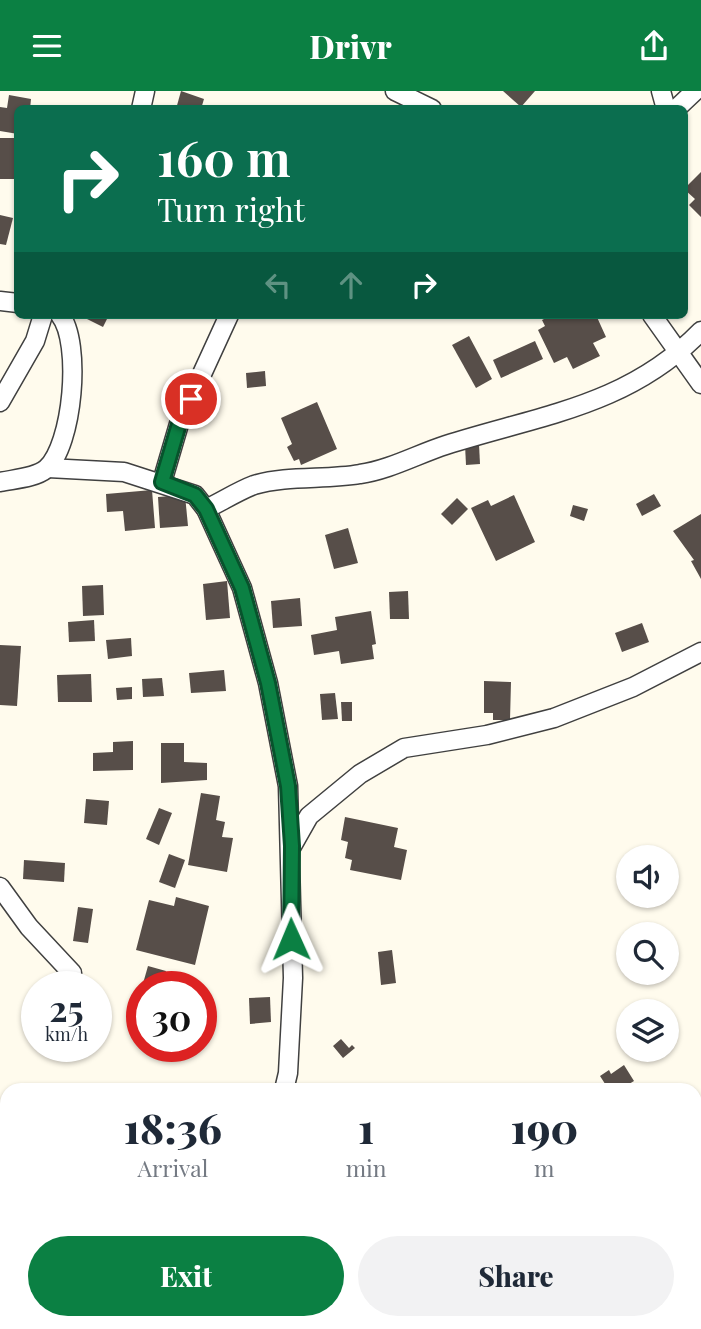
<!DOCTYPE html>
<style>
:root{--surface:#fff;--page:#f2f2f3;--text:#1f2937;--muted:#747a83;--accent:#0b8043}
body{margin:0;font-family:"Playfair Display",serif;background:var(--page);color:var(--text);height:100vh;display:flex;flex-direction:column;font-size:26px;white-space:nowrap}
*{box-sizing:border-box;margin:0}
p{font-size:23px;color:var(--muted)}
.icon{flex:none;width:38px;height:38px;fill:none;stroke:currentColor;stroke-width:2;stroke-linecap:round;stroke-linejoin:round}
.map{position:relative;flex:1;overflow:hidden}
.details{position:absolute;left:0px;top:992px;width:702px;height:247px;display:flex;flex-direction:column;background:var(--surface);border-radius:21px 21px 0 0;box-shadow:0 2px 5px #0004}
.details>*{flex:none}
.top-card{position:absolute;left:14px;top:14px;width:674px;height:214px;border-radius:10px;box-shadow:0 2px 5px #0004;background:#0b6e4f;color:#fff;overflow:hidden}
.fabs{position:absolute;left:616px;top:754px;display:grid;gap:14px}
.fabs a{display:grid;place-items:center;width:63px;height:63px;border-radius:50%;background:var(--surface);box-shadow:0 2px 5px #0004;font-size:35px}
.speed{position:absolute;left:21px;top:880px;display:flex;gap:14px;font-size:35px;font-weight:700;text-align:center}
.speed>*{display:grid;place-content:center;width:91px;height:91px;border-radius:50%;background:var(--surface);box-shadow:0 2px 5px #0004;line-height:1}
.speed small{font-size:18px;font-weight:400}
.speed .limit{border:10px solid #d22;background:#fff;color:#111}
.pin{position:absolute;display:grid;place-items:center;width:60px;height:60px;color:#fff;margin:-30px;border:4px solid #fff;border-radius:50%;box-shadow:0 2px 7px #0007}
.me{position:absolute;width:77px;margin:-38px;rotate:359deg;stroke-linejoin:round;filter:drop-shadow(0 0 5px #0008)}
.turn{display:flex;align-items:center;gap:24px;height:147px;padding:0 28px;font-size:32px}
.turn .icon{width:91px;height:91px;stroke-width:2.5}
.turn b{display:block;font-size:49px;line-height:60px}
.lanes{display:flex;align-items:center;height:66px;padding:0 28px;background:#0003;justify-content:center;gap:35px;direction:ltr}
.lanes .off{opacity:.35}
.eta{display:flex;justify-content:space-evenly;align-items:center;height:119px;text-align:center}
.eta b{font-size:42px;font-weight:800;line-height:49px}
.cta{display:flex;gap:14px;margin-top:auto;padding:14px 28px}
.cta a{flex:1;height:80px;border-radius:42px;background:var(--accent);color:#fff;font-size:28px;font-weight:800;line-height:80px;text-align:center}
.cta a+a{background:var(--page);color:var(--text)}
header{display:flex;justify-content:space-between;align-items:center;height:91px;padding:0 28px;background:var(--accent);color:#fff;font-size:32px;font-weight:800}
.map>svg:first-child{display:block}
.building{fill:#574e49}
.lines{fill:none;stroke-linecap:round;stroke-linejoin:round}
.minor-casing{stroke:#404040;stroke-width:21}
.minor{stroke:#fff;stroke-width:18}
.route-casing{stroke:#07532c;stroke-width:18}
.route{stroke:#0b8043;stroke-width:12}
</style>
<header><svg class="icon" aria-label="menu" viewBox="0 0 24 24"><path d="M4 6h16M4 12h16M4 18h16"/></svg>Drivr<svg class="icon" aria-label="share" viewBox="0 0 24 24"><path d="M12 15V3M7 8l5-5 5 5M5 13v7h14v-7"/></svg></header>
<div class="map">
<svg width="701" height="1238" viewBox="0 0 701 1238">
<rect width="100%" height="100%" fill="#fffbed"/>
<!-- building -->
<g class="building">
<polygon points="181,0 204,8 201,18 176,18"/>
<polygon points="503,0 535,0 521,16"/>
<polygon points="9,4 31,8 30,18 18,18 18,43 0,40 0,16 7,17"/>
<rect x="0" y="47" width="16" height="41"/>
<polygon points="701,81 701,126 689,114 695,108 684,98"/>
<polygon points="0,124 13,127 6,154 0,153"/>
<polygon points="79,224 109,224 103,236"/>
<polygon points="552,224 561,227 596,224 606,246 593,252 600,265 573,278 567,266 554,272 538,239 545,235 542,229"/>
<polygon points="469,245 492,288 476,297 452,254"/>
<polygon points="535,250 543,268 501,287 493,269"/>
<polygon points="265,280 266,295 247,297 246,282"/>
<polygon points="317,311 337,358 301,374 299,368 294,370 287,356 292,353 281,327"/>
<polygon points="479,353 480,373 466,374 465,354"/>
<polygon points="152,399 155,437 125,440 123,420 107,421 106,403"/>
<polygon points="654,403 661,415 642,425 636,413"/>
<polygon points="185,404 188,435 160,437 158,406"/>
<polygon points="514,404 535,451 496,470 471,417 488,409 491,415"/>
<polygon points="457,407 468,418 452,434 441,423"/>
<polygon points="573,414 588,418 584,430 570,425"/>
<polygon points="701,423 701,488 691,470 694,469 673,440"/>
<polygon points="348,437 358,472 334,478 325,444"/>
<polygon points="227,490 230,527 206,529 203,493"/>
<polygon points="103,494 104,524 83,525 82,495"/>
<polygon points="408,500 409,528 390,528 389,501"/>
<polygon points="300,507 302,535 273,537 271,510"/>
<polygon points="371,520 376,553 372,554 374,568 341,573 339,560 314,564 311,544 337,539 335,526"/>
<polygon points="94,529 95,550 69,551 68,531"/>
<polygon points="642,532 649,551 622,561 615,542"/>
<polygon points="131,547 132,565 108,568 106,549"/>
<polygon points="0,554 21,555 17,615 0,614"/>
<polygon points="224,579 226,600 191,602 189,582"/>
<polygon points="91,583 92,611 58,611 57,584"/>
<polygon points="162,587 164,605 143,606 142,588"/>
<polygon points="484,590 511,591 510,629 493,629 493,622 484,622"/>
<polygon points="132,596 132,608 117,609 116,597"/>
<polygon points="335,602 338,628 322,629 320,603"/>
<polygon points="341,611 352,611 352,630 342,630"/>
<polygon points="133,650 133,679 93,680 93,662 113,661 113,651"/>
<polygon points="161,652 184,652 184,671 207,672 207,689 161,692"/>
<polygon points="201,702 220,705 216,729 225,731 222,746 233,747 227,781 188,774"/>
<polygon points="86,708 109,710 107,734 84,732"/>
<polygon points="159,717 172,722 159,754 146,748"/>
<polygon points="345,726 398,737 394,756 407,759 401,789 350,779 352,769 345,767 348,751 341,749"/>
<polygon points="169,763 185,769 175,797 159,791"/>
<polygon points="24,769 65,772 64,791 23,788"/>
<polygon points="176,806 209,815 195,874 136,859 149,809 174,815"/>
<polygon points="78,816 93,818 88,852 73,850"/>
<polygon points="392,859 396,892 381,894 378,861"/>
<polygon points="148,875 166,880 161,896 142,896"/>
<polygon points="201,905 208,908 204,921 212,924 204,952"/>
<polygon points="270,906 271,931 250,933 249,907"/>
<polygon points="341,948 349,957 352,954 355,957 343,967 333,955"/>
<polygon points="624,974 634,990 619,999 609,999 600,985 609,979 611,983"/>
<polygon points="50,1232 72,1232 70,1238 55,1238 49,1235"/>
<polygon points="520,1232 553,1232 555,1235 550,1238 524,1238"/>
</g>
<g class="lines">
<defs>
<g id="minor">
<polyline points="395,0 432,18"/>
<polyline points="661,0 666,18"/>
<polyline points="141,18 145,0"/>
<polyline points="676,18 695,0"/>
<polyline points="0,210 18,212"/>
<polyline points="652,224 701,293"/>
<polyline points="0,311 35,250 43,224"/>
<polyline points="48,377 124,381 195,404 206,418 242,497 268,592 288,695 293,887 288,982 284,999"/>
<path d="M0,391C14,388 35,387 46,378C73,355 82,251 60,224"/>
<polyline points="162,391 179,333 229,224"/>
<path d="M206,418C221,411 238,400 254,394C287,384 326,389 360,383C389,379 418,363 446,354C540,324 628,315 701,240"/>
<polyline points="292,755 309,725 360,683 404,657 487,644 554,627 633,596 701,561"/>
<polyline points="0,796 29,836 72,882"/>
<polyline points="380,1232 383,1238"/>
<polyline points="192,1238 195,1232"/>
</g>
</defs>
<!-- minor casing -->
<use href="#minor" class="minor-casing"/>
<!-- minor -->
<use href="#minor" class="minor"/>
</g>
<g class="lines">
<defs>
<polyline id="route" points="191,308 179,333 162,391 195,404 206,418 242,497 268,592 288,695 292,755 291,848"/>
</defs>
<!-- route casing -->
<use href="#route" class="route-casing"/>
<!-- route -->
<use href="#route" class="route"/>
</g>
</svg>
<div class="fabs">
<a><svg class="icon" aria-label="sound" viewBox="0 0 24 24"><path d="M4 9h4l5-4v14l-5-4H4zM17 9q2 3 0 6"/></svg></a>
<a><svg class="icon" aria-label="search" viewBox="0 0 24 24"><circle cx="10" cy="10" r="6"/><path d="M15 15l6 6"/></svg></a>
<a><svg class="icon" aria-label="layers" viewBox="0 0 24 24"><path d="M12 4l9 5-9 5-9-5zM3 14l9 5 9-5"/></svg></a>
</div>
<div class="speed"><div>25<small>km/h</small></div><div class="limit">30</div></div>
<div class="pin" style="left:191px;top:308px;background:#d93025"><svg class="icon" aria-label="arrive" viewBox="0 0 24 24"><path d="M6 21V4h12l-3 4 3 4H6"/></svg></div>
<svg class="me" style="left:291px;top:848px" viewBox="-20 -20 40 40"><path d="M0-17L14 15 0 8-14 15z" fill="#0b8043" stroke="#fff" stroke-width="4"/></svg>
<div class="top-card">
<div class="turn"><svg class="icon" aria-label="right" viewBox="0 0 24 24"><path d="M7 20v-9h11M14 6l5 5-5 5"/></svg><div><b>160 m</b>Turn right</div></div>
<div class="lanes"><svg class="icon off" aria-label="left" viewBox="0 0 24 24"><path d="M17 20v-9H6M10 6l-5 5 5 5"/></svg><svg class="icon off" aria-label="ahead" viewBox="0 0 24 24"><path d="M12 20V5M6 11l6-6 6 6"/></svg><svg class="icon" aria-label="right" viewBox="0 0 24 24"><path d="M7 20v-9h11M14 6l5 5-5 5"/></svg></div>
</div>
<section class="details">
<div class="eta">
<div><b>18:36</b><p>Arrival</p></div>
<div><b>1</b><p>min</p></div>
<div><b>190</b><p>m</p></div>
</div>
<div class="cta"><a>Exit</a><a>Share</a></div>
</section>
</div>
